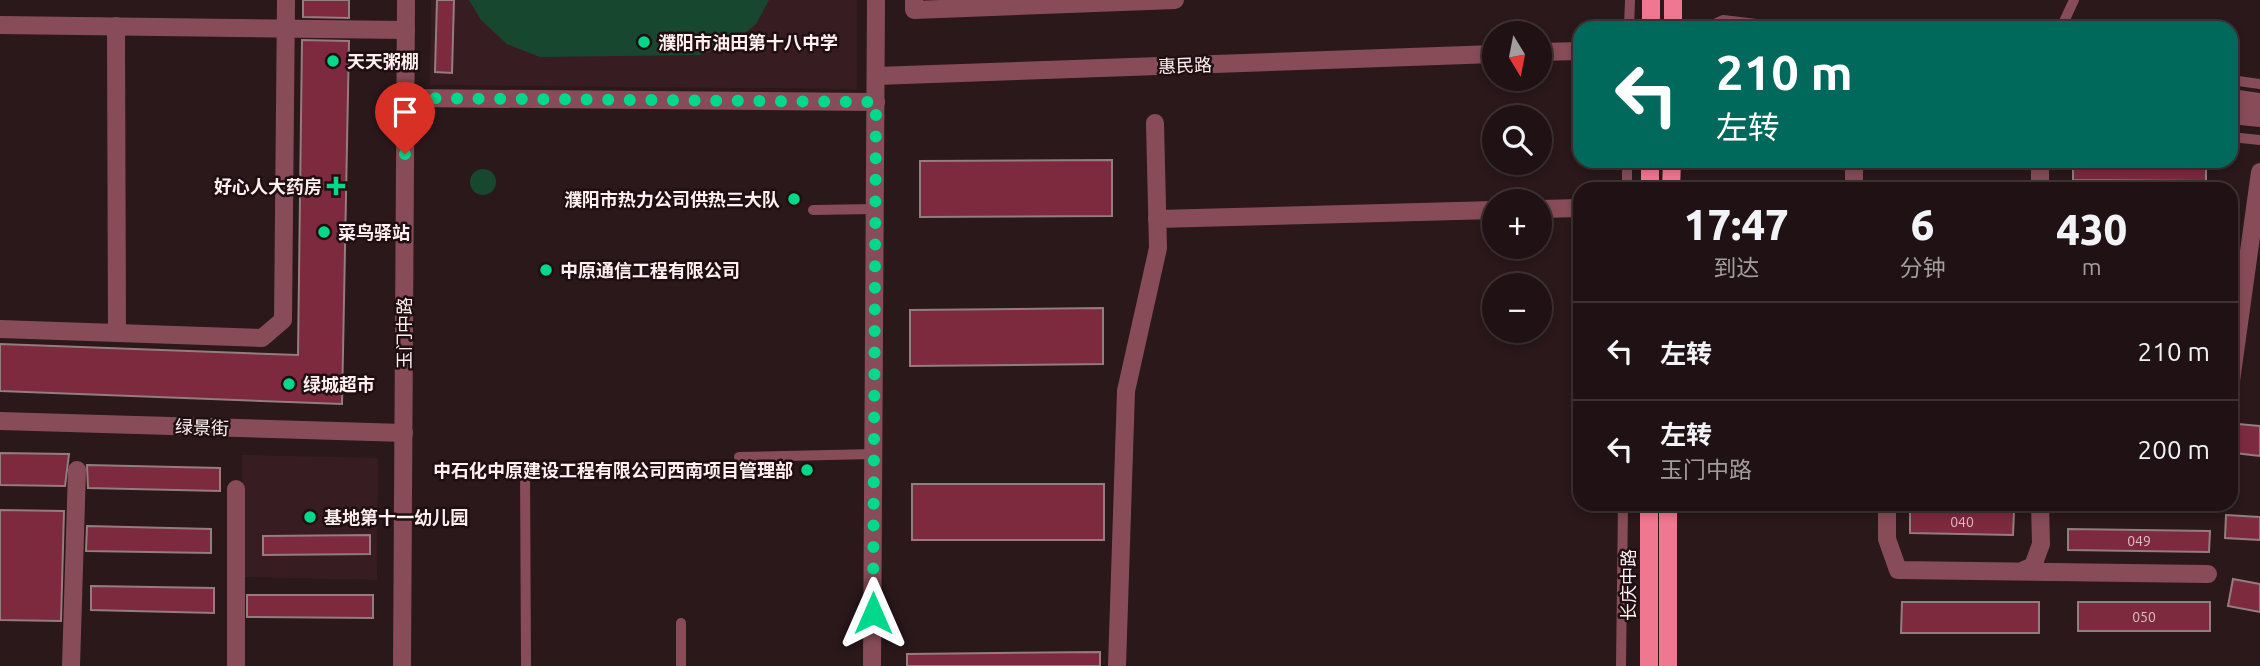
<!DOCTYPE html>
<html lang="zh">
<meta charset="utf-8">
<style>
:root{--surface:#201214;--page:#2d2022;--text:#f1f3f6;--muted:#a29ea0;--line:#3d3234}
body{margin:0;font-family:Ubuntu,"Noto Sans SC",sans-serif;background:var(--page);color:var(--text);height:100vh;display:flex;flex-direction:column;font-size:26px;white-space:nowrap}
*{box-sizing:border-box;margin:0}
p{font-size:23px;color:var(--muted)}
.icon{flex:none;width:38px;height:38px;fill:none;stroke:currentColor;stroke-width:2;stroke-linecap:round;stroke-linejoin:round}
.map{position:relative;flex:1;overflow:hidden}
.panel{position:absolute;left:1573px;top:182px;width:665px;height:329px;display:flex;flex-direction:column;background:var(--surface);border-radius:21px;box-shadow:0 4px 10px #0003,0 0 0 2px var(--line)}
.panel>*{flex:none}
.hud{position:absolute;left:1573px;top:21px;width:665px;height:147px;border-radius:21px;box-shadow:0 4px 10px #0003,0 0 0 2px var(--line);background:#00695c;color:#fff;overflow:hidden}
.needle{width:46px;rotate:170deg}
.controls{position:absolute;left:1482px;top:21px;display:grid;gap:14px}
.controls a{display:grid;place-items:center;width:70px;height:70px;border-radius:50%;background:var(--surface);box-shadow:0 4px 10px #0003,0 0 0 2px var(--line);font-size:35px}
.pin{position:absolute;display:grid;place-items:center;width:60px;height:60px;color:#fff;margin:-72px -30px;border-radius:50% 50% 50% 0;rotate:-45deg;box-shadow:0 0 7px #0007}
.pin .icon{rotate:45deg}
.me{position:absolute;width:77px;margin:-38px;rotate:0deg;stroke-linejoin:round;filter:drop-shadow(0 0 5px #0008)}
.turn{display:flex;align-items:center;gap:24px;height:147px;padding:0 28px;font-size:32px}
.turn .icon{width:91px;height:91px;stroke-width:2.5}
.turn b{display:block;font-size:49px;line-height:60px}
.eta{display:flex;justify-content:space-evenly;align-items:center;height:119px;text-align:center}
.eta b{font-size:42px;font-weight:800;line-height:49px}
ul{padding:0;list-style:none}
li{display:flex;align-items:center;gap:21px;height:98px;padding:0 28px;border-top:2px solid var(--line)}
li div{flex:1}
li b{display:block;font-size:26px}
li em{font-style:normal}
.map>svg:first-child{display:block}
.built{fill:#371d22}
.green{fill:#184730}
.building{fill:#7d293e;stroke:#947c7f;stroke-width:2}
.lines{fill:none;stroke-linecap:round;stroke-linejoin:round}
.service{stroke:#874c57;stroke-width:10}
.minor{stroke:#874c57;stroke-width:18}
.tertiary{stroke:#874c57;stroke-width:18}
.primary{stroke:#f07790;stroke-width:18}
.route{stroke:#00d98c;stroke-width:12;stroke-dasharray:0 21.6}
.poi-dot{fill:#00d98c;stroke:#200f12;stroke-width:2.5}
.labels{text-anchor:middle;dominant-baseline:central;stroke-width:5;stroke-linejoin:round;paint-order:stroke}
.number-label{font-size:14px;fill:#debec4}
.poi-label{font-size:18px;font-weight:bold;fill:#fef0f1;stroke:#200f12;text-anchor:start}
.street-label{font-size:18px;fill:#fef0f1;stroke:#200f12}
</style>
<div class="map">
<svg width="2260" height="666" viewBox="0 0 2260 666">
<rect width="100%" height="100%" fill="#2a181b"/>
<!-- built -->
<g class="built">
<polygon points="431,0 857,0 857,89 430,85"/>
<polygon points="242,455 378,458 377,580 243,577"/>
</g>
<!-- green -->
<g class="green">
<polygon points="469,0 769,0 756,24 731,44 700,55 540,57 507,44 481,20"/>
<circle cx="483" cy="182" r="13"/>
</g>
<!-- building -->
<g class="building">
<polygon points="303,0 349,0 349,18 303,17"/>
<polygon points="437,0 454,0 452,73 435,72"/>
<polygon points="302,40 349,41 342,404 0,391 0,344 298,355"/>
<polygon points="1112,160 1112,216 920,217 920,161"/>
<polygon points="2073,161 2206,161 2206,181 2073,180"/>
<polygon points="1103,308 1103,364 910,366 910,310"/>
<polygon points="2238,424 2260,426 2260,456 2235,453"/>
<polygon points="0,453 69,454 65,486 0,485"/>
<polygon points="87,465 220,468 220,491 88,488"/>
<rect x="912" y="484" width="192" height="56"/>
<polygon points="0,510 64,511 61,621 0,620"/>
<polygon points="1910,510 2014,511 2013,535 1910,533"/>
<polygon points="2226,515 2260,517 2260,540 2225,538"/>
<polygon points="87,526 211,529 211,553 86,551"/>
<polygon points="2068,529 2210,531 2209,552 2068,550"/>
<polygon points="370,535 370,554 263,555 263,536"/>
<polygon points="2233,579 2260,584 2260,612 2228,606"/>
<polygon points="91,586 214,588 214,613 91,610"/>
<polygon points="247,595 373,595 373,618 247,617"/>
<polygon points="1902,602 2039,602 2039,633 1901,633"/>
<rect x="2078" y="602" width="132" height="29"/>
<polygon points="1100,652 1100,666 907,666 907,654"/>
</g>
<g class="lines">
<!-- service -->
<g class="service">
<polyline points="1629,28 1630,0"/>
<polyline points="1706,28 1723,20 1789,28"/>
<polyline points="2061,28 2074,0"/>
<polyline points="2231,80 2260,84"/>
<polyline points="2231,137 2260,140"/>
<polyline points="1627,189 1627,161"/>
<polyline points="813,210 875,209"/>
<polyline points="739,457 874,454"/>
<polyline points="525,468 526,666"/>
<polyline points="681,666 681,623"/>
<polyline points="1621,666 1623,504"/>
</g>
<!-- minor -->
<g class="minor">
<polyline points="914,0 914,10 1175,0"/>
<polyline points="0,25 406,30"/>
<polyline points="116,26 117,333"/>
<polyline points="406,98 876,102"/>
<polyline points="1854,161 1854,189"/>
<polyline points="2040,161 2040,189"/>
<polyline points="1540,209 1580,208"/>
<polyline points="1157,219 1494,210"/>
<polyline points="0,329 262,338 283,320 286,0"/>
<polyline points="2231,381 2260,172"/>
<polyline points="0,421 404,433"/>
<polyline points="1887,504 1887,539 1898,570 2208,574"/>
<polyline points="2024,570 2033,566 2041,544 2040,504"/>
<polyline points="71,666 77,470"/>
<polyline points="236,666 236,489"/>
<polyline points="872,666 876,0"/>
<polyline points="1117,666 1126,391 1158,248 1155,123"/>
</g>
<!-- tertiary -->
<g class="tertiary">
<polyline points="1540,52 1580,51"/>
<polyline points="876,76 1494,54"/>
<polyline points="2231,98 2260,102"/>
<polyline points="2231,115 2260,118"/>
<polyline points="402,666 406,0"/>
</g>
<!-- primary -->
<g class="primary">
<polyline points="1651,28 1651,0"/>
<polyline points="1673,28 1673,0"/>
<polyline points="1650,189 1650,161"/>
<polyline points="1671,189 1672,161"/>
<polyline points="1649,666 1649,504"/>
<polyline points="1668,666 1668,504"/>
</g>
</g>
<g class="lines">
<!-- route -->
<polyline class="route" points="405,154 405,98 876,102 873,613"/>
</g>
<!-- markers -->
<g class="poi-dot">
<circle cx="644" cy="42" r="7"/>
<circle cx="333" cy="61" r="7"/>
<path d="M332.5 175.5h7v7h7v7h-7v7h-7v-7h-7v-7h7z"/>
<circle cx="794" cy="199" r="7"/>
<circle cx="324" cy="232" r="7"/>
<circle cx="546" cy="270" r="7"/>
<circle cx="289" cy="384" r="7"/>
<circle cx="807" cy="470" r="7"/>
<circle cx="310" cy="517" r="7"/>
</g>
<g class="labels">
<!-- number labels -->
<g class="number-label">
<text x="1962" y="522">040</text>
<text x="2139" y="541">049</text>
<text x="2144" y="617">050</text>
</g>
<!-- poi labels -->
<g class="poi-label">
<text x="658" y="42">濮阳市油田第十八中学</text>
<text x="347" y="61">天天粥棚</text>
<text x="322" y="186" text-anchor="end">好心人大药房</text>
<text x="780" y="199" text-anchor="end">濮阳市热力公司供热三大队</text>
<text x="338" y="232">菜鸟驿站</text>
<text x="560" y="270">中原通信工程有限公司</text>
<text x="303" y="384">绿城超市</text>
<text x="793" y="470" text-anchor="end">中石化中原建设工程有限公司西南项目管理部</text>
<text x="324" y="517">基地第十一幼儿园</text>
</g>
<!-- street labels -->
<g class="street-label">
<text transform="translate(1185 65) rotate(-2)">惠民路</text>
<text transform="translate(404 333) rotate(-90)">玉门中路</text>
<text transform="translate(202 427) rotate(2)">绿景街</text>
<text transform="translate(1628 585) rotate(-90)">长庆中路</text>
</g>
</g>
</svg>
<div class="controls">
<a><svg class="needle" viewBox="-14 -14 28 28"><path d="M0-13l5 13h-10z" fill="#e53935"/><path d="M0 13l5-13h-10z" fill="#a29ea0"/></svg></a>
<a><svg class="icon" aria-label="search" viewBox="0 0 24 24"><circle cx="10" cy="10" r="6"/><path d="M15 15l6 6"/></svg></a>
<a>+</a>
<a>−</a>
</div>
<div class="pin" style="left:405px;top:154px;background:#d93025"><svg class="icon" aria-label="arrive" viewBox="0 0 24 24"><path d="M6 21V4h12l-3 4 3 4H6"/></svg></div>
<svg class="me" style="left:873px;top:613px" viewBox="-20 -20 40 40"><path d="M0-17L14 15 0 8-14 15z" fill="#00d98c" stroke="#fff" stroke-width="4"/></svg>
<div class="hud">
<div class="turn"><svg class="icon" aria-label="left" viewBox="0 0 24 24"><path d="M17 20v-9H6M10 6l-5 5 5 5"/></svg><div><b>210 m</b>左转</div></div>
</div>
<section class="panel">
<div class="eta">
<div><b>17:47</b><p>到达</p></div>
<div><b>6</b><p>分钟</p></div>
<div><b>430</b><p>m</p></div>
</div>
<ul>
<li><svg class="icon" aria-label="left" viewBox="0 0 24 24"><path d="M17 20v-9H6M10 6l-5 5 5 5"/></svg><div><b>左转</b></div><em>210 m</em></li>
<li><svg class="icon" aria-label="left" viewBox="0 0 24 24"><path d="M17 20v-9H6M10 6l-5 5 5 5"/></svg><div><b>左转</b><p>玉门中路</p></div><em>200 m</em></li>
</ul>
</section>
</div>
